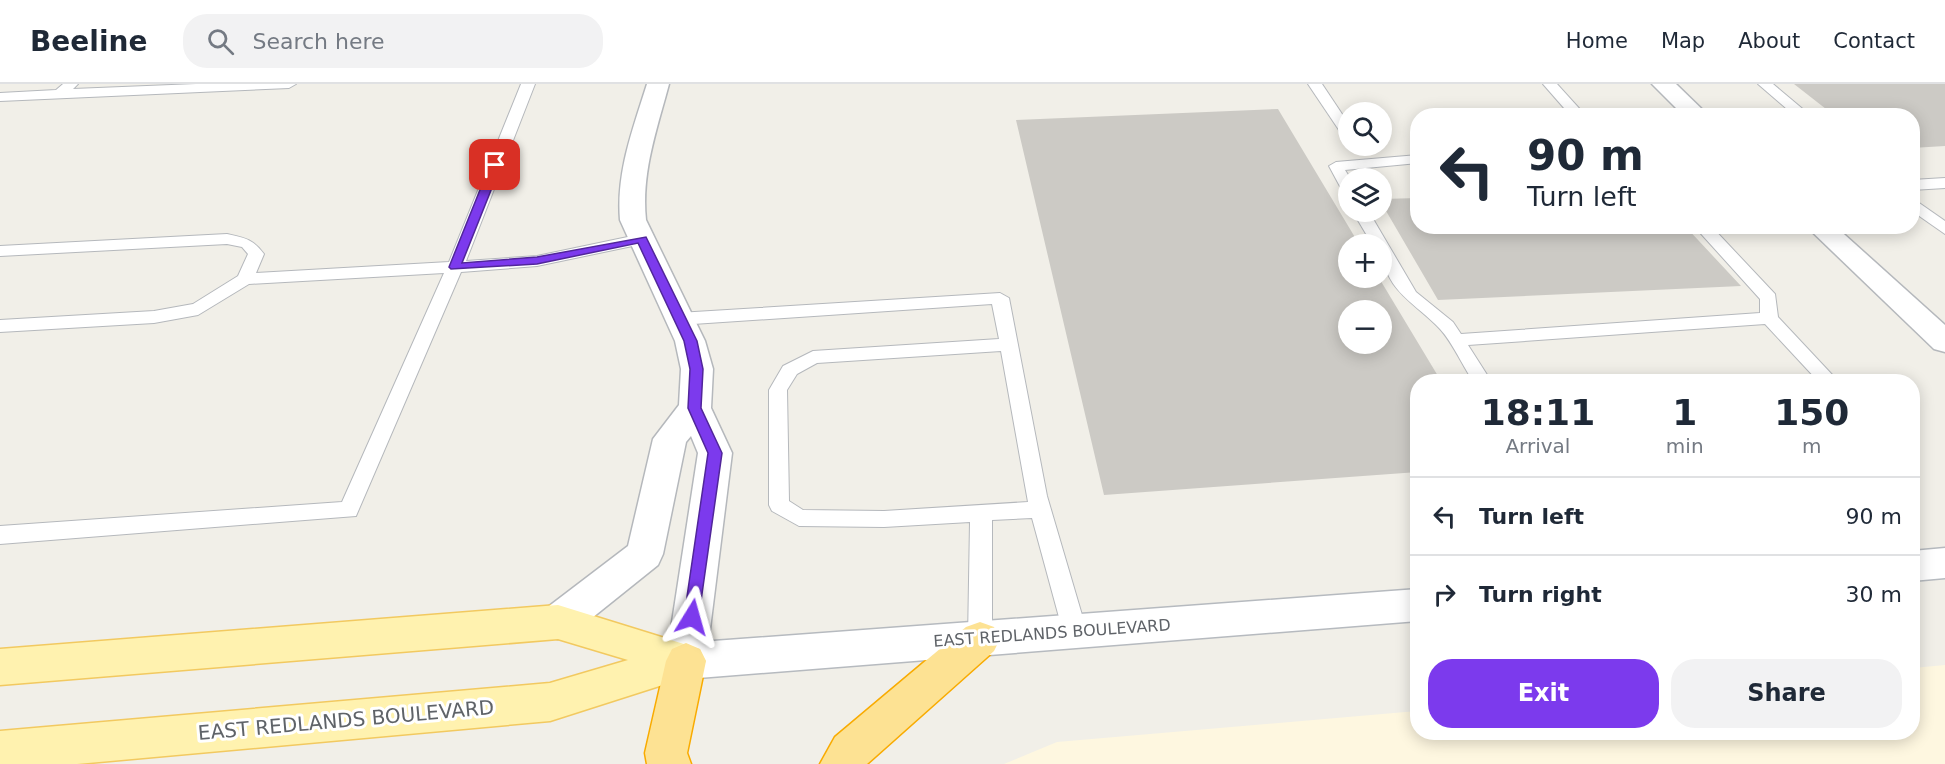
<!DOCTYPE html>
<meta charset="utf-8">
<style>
:root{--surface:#fff;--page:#f2f2f3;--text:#1f2937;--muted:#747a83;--line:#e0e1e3;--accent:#7c3aed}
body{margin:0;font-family:"DejaVu Sans",sans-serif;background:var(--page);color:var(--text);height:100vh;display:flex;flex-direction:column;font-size:22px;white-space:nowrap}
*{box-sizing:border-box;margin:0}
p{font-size:20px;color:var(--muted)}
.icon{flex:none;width:33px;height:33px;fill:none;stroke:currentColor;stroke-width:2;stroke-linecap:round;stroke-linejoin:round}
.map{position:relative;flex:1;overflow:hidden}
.sheet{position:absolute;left:1410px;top:290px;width:510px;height:366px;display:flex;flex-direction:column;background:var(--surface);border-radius:24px;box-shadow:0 3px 15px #0003}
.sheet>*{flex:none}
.hud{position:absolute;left:1410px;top:24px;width:510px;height:126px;border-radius:24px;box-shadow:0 3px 15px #0003;background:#fff;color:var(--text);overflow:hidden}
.buttons{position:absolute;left:1338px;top:18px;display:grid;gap:12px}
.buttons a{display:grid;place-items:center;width:54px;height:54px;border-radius:50%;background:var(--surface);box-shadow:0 3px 15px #0003;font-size:30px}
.pin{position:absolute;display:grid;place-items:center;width:51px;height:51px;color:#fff;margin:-26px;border-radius:12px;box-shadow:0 3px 9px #0006}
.me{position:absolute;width:66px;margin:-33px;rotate:8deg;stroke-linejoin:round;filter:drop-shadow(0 0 4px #0008)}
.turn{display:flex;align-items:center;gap:21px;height:126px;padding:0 18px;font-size:27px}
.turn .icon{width:78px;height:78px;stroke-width:2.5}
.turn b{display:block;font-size:42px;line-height:51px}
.eta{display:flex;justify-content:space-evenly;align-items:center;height:102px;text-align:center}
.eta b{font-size:36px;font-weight:600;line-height:42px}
.button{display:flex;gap:12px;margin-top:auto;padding:12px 18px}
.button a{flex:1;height:69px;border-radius:24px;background:var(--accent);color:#fff;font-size:24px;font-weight:600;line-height:69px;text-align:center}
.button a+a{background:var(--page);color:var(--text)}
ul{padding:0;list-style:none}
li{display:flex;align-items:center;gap:18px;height:78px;padding:0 18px;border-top:2px solid var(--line)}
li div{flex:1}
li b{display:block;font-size:22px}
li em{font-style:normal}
header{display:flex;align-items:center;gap:36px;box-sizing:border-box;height:84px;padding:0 30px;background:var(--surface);border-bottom:2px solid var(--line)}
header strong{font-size:28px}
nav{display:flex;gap:33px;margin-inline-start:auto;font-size:21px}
.search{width:420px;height:54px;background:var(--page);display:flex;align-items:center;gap:15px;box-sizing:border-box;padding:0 21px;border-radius:24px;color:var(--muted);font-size:22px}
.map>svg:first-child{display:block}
.commercial{fill:#fef7e0}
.building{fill:#cccac5;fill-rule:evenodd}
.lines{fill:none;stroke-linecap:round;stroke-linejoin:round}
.service-casing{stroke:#b5b8bc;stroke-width:2}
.minor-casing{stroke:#b5b8bc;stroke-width:3}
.secondary-casing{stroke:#b6babf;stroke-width:3}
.primary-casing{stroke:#f2c960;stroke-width:3}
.motorway-casing{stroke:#f9ab00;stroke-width:3}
.service{fill:#fff;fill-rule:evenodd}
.minor{fill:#fff;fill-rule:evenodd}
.secondary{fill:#fff;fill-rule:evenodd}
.primary{fill:#fff2af;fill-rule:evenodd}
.motorway{fill:#fde293;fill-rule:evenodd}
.route{fill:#7c3aed;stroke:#51269a;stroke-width:1.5}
.labels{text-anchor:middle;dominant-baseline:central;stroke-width:6;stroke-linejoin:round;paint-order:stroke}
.street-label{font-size:16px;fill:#5f6368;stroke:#fff}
.near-street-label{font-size:20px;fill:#5f6368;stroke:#fff}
</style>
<header>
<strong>Beeline</strong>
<div class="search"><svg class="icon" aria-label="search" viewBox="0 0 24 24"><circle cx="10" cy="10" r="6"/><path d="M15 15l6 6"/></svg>Search here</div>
<nav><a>Home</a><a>Map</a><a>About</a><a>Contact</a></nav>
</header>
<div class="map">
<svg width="1945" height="680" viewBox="0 0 1945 680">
<rect width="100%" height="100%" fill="#f1efe8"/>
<!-- commercial -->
<polygon class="commercial" points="1945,581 1945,680 1004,680 1057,658 1417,627 1418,648 1912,648 1913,584"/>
<!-- building -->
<g class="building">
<polygon points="1794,0 1945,0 1945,62 1912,64 1912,32 1835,32"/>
<path d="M1278,25L1359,160H1348V194H1379L1441,297H1418V388L1104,411L1016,36ZM1348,226H1382V260H1348Z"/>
<polygon points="1418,114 1418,142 1685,142 1741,202 1438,216 1382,120 1382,115"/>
</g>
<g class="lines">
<defs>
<g id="service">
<polygon points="63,0 78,0 73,5 196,0 296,0 289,4 0,17 0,9 56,6"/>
<path d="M521,0H535L466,177L537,172L642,150L650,155L642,160L537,182L461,188L356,432L0,460V442L342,418L444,189L249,200L198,231L154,239L0,248V236L154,227L193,220L238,192L248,170L242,163L227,160L0,172V162L227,150C245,154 253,155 264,170L256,189L449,178Z"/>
<polygon points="1308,0 1322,0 1348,39 1348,53 1343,52"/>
<polygon points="1543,0 1557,0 1586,32 1571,32"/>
<polygon points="1758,0 1773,0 1811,32 1795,32"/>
<polygon points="1418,71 1418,79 1345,86 1350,94 1348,110 1343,108 1329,82 1336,78"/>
<polygon points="1945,94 1945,104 1912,106 1912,96"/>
<polygon points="1912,114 1945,137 1945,150 1912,127"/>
<path d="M1353,128H1369L1416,208L1453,238L1461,250L1760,229V215L1694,142H1711L1775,210L1778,233L1838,297H1818L1765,240L1468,261L1491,297H1473C1462,281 1453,259 1440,245C1414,217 1382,207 1382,160H1372Z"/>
<path d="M1000,209L1009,214L1047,412L1087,548L1083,555L1075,558L1067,555L1063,548L1032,434L992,436V555L988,562L980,565L972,562L968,555L970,438L884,443L799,442L772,427L769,421V306L783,282L813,267L999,255L992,220L678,241L669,235L678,229ZM1001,267L1028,418L884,427L803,426L789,417L787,306L797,290L817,279Z"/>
</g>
<g id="minor">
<path d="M647,0H669C657,45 641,89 646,136L705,257L713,285L711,324L732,369L706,577L700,589L686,595L672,589L666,577L698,369L691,352L686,358L663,470L658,481L572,550L558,555L544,550L539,538L544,526L628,462L653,355L679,321L681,285L675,257L620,136C616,88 633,45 647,0Z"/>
<polygon points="1652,0 1676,0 1709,32 1684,32"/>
<polygon points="1806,142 1835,142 1945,241 1945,268 1934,265"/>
</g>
<g id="secondary">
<polygon points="1945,464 1945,494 1912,497 1912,467"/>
<polygon points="1418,505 1418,537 686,595 672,589 666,577 672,565 686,559"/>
</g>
<polygon id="primary" points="558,521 700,565 706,577 700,589 550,637 77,680 0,680 0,647 550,599 628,576 558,555 0,601 0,565"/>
<g id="motorway">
<polygon points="980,538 994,543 1000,555 994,567 867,680 820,680 835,653 966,543"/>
<polygon points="686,559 700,565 706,577 687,669 691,680 647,680 645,669 666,577 672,565"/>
</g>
</defs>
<!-- service casing -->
<use href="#service" class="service-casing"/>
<!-- minor casing -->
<use href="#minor" class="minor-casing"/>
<!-- secondary casing -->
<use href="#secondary" class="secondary-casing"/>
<!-- primary casing -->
<use href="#primary" class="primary-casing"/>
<!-- motorway casing -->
<use href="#motorway" class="motorway-casing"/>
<!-- service -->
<use href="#service" class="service"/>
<!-- minor -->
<use href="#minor" class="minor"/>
<!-- secondary -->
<use href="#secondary" class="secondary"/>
<!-- primary -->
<use href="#primary" class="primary"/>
<!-- motorway -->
<use href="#motorway" class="motorway"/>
</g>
<!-- route -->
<polygon class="route" points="495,78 501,81 462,179 537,173 646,153 697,257 703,285 701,324 722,369 698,538 687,538 684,533 708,369 688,324 690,285 684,257 638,159 537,180 451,185 449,183 490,81"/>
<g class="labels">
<!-- street labels -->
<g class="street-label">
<text transform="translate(1052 549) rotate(-4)">EAST REDLANDS BOULEVARD</text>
</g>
<!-- near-street labels -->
<g class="near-street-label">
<text transform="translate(346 636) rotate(-5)">EAST REDLANDS BOULEVARD</text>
</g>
</g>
</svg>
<div class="buttons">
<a><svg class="icon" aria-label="search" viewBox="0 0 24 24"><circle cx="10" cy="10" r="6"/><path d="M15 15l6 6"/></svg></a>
<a><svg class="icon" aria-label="layers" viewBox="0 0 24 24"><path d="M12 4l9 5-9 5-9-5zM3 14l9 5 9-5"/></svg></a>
<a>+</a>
<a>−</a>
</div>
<div class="pin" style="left:495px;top:81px;background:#d93025"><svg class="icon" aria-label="arrive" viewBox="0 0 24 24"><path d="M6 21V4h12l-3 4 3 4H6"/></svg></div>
<svg class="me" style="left:692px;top:533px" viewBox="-20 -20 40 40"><path d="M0-17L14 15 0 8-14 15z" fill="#7c3aed" stroke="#fff" stroke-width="4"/></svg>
<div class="hud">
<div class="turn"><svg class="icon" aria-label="left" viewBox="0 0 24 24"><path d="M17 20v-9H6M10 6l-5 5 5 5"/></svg><div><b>90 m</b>Turn left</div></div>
</div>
<section class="sheet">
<div class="eta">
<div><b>18:11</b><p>Arrival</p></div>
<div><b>1</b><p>min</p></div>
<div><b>150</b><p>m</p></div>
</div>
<ul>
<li><svg class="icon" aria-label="left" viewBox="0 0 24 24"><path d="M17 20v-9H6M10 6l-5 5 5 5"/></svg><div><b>Turn left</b></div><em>90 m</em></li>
<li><svg class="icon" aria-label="right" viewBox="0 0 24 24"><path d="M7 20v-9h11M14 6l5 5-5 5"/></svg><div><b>Turn right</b></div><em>30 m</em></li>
</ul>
<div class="button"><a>Exit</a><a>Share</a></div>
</section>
</div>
